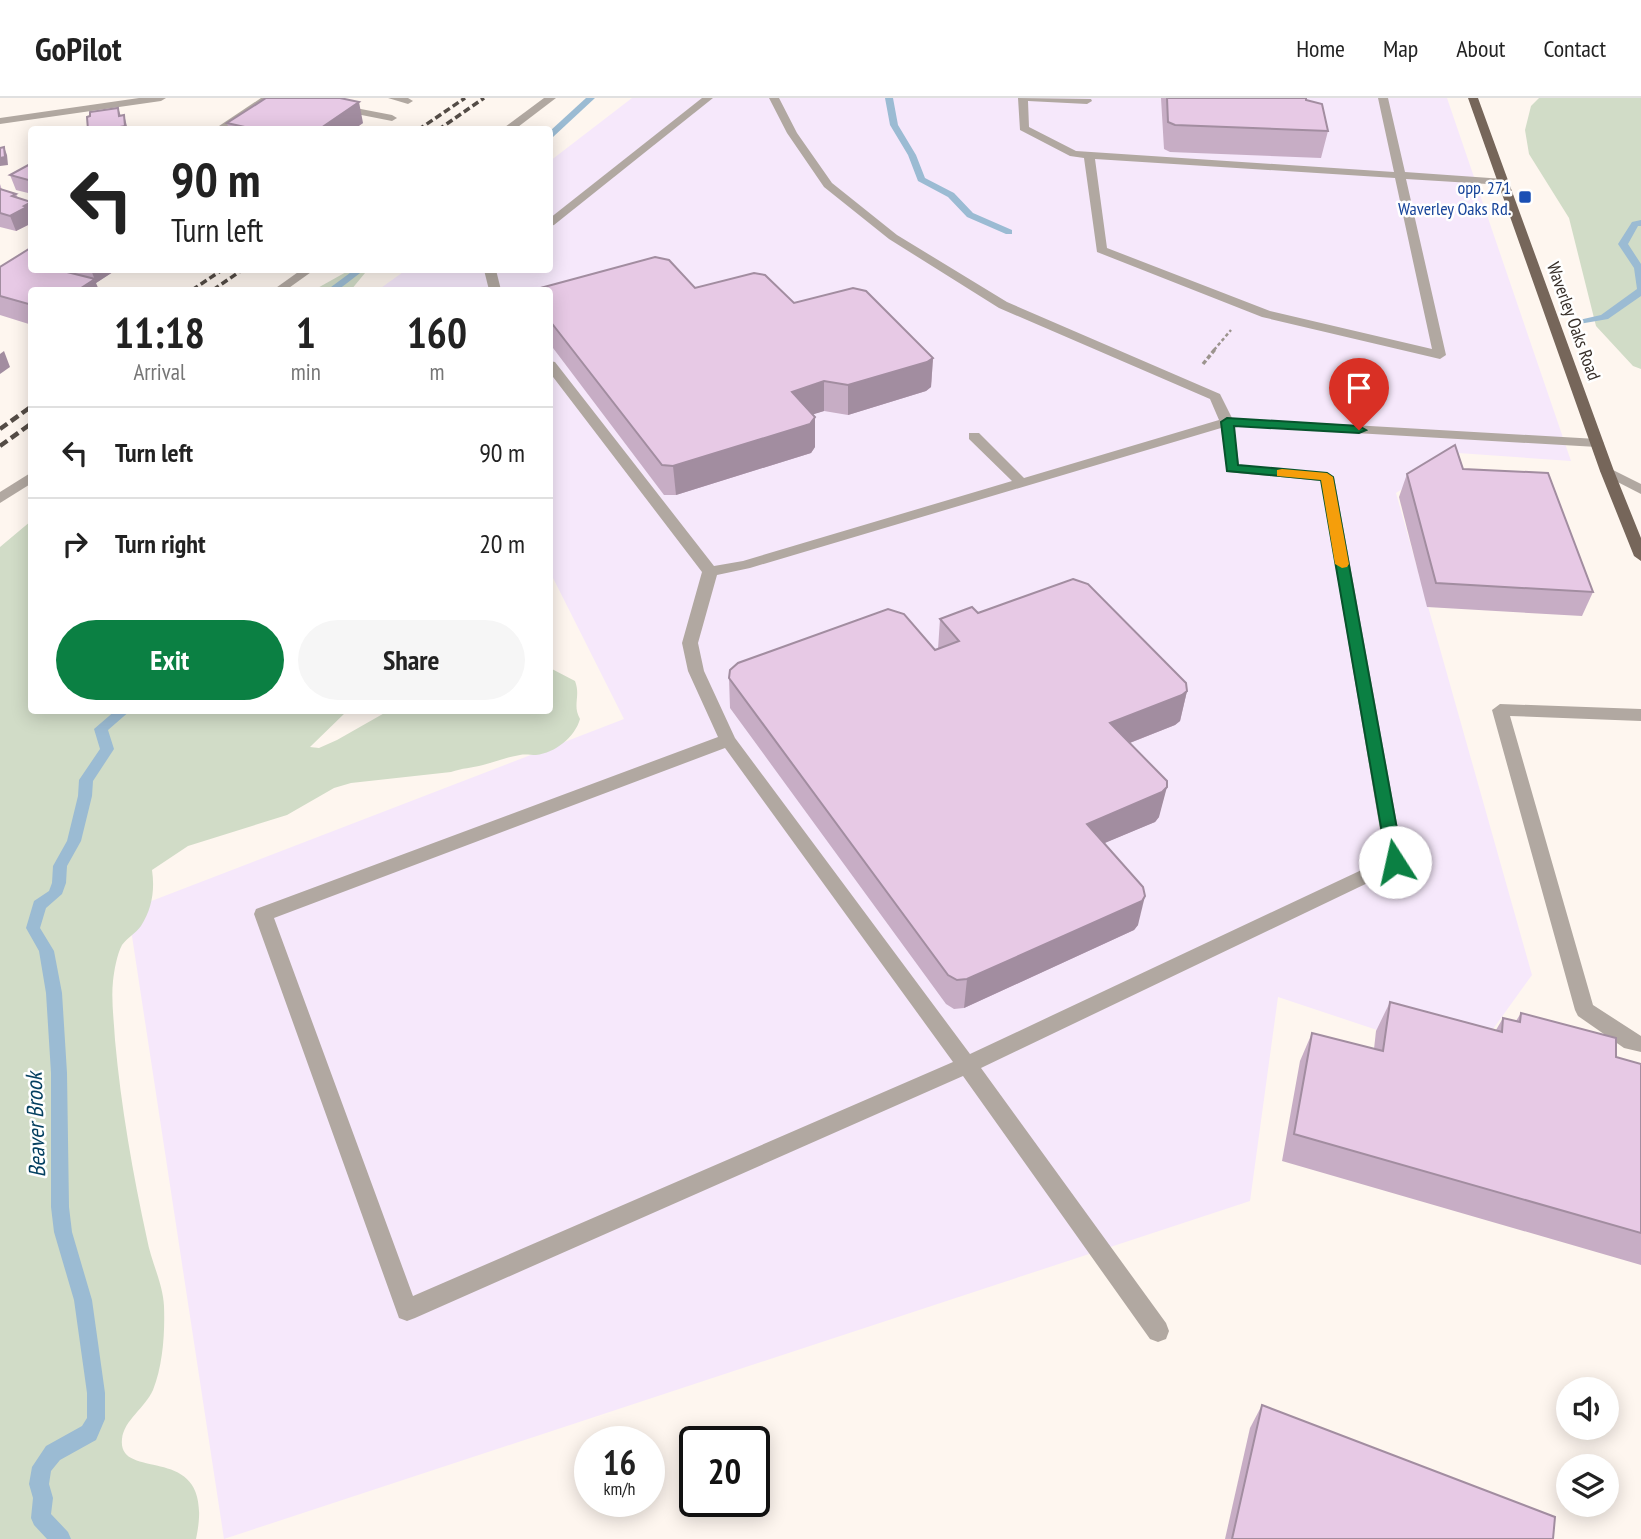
<!DOCTYPE html>
<style>
:root{--surface:#fff;--page:#f6f6f6;--text:#222;--muted:#767676;--line:#e0e0e0;--accent:#0b8043}
body{margin:0;font-family:"PT Sans Narrow",sans-serif;background:var(--page);color:var(--text);height:100vh;display:flex;flex-direction:column;font-size:26px;white-space:nowrap}
*{box-sizing:border-box;margin:0}
p{font-size:23px;color:var(--muted)}
.icon{flex:none;width:38px;height:38px;fill:none;stroke:currentColor;stroke-width:2;stroke-linecap:round;stroke-linejoin:round}
.map{position:relative;flex:1;overflow:hidden}
.side{position:absolute;left:28px;top:189px;width:525px;height:427px;display:flex;flex-direction:column;background:var(--surface);border-radius:7px;box-shadow:0 4px 18px #0003}
.side>*{flex:none}
.top-card{position:absolute;left:28px;top:28px;width:525px;height:147px;border-radius:7px;box-shadow:0 4px 18px #0003;background:#fff;color:var(--text);overflow:hidden}
.fabs{position:absolute;left:1556px;top:1279px;display:grid;gap:14px}
.fabs a{display:grid;place-items:center;width:63px;height:63px;border-radius:50%;background:var(--surface);box-shadow:0 4px 18px #0003;font-size:35px}
.speed{position:absolute;left:574px;top:1328px;display:flex;gap:14px;font-size:35px;font-weight:700;text-align:center}
.speed>*{display:grid;place-content:center;width:91px;height:91px;border-radius:50%;background:var(--surface);box-shadow:0 4px 18px #0003;line-height:1}
.speed small{font-size:18px;font-weight:400}
.speed .limit{border:4px solid #111;border-radius:10px;background:#fff;color:#111}
.pin{position:absolute;display:grid;place-items:center;width:60px;height:60px;color:#fff;margin:-72px -30px;border-radius:50% 50% 50% 0;rotate:-45deg;box-shadow:0 0 7px #0007}
.pin .icon{rotate:45deg}
.me{position:absolute;width:77px;margin:-38px;rotate:350deg;stroke-linejoin:round;filter:drop-shadow(0 0 5px #0008)}
.turn{display:flex;align-items:center;gap:24px;height:147px;padding:0 28px;font-size:32px}
.turn .icon{width:91px;height:91px;stroke-width:2.5}
.turn b{display:block;font-size:49px;line-height:60px}
.eta{display:flex;justify-content:space-evenly;align-items:center;height:119px;text-align:center}
.eta b{font-size:42px;font-weight:700;line-height:49px}
.action{display:flex;gap:14px;margin-top:auto;padding:14px 28px}
.action a{flex:1;height:80px;border-radius:42px;background:var(--accent);color:#fff;font-size:28px;font-weight:700;line-height:80px;text-align:center}
.action a+a{background:var(--page);color:var(--text)}
ul{padding:0;list-style:none}
li{display:flex;align-items:center;gap:21px;height:91px;padding:0 28px;border-top:2px solid var(--line)}
li div{flex:1}
li b{display:block;font-size:26px}
li em{font-style:normal}
header{display:flex;align-items:center;gap:42px;box-sizing:border-box;height:98px;padding:0 35px;background:var(--surface);border-bottom:2px solid var(--line)}
header strong{font-size:33px}
nav{display:flex;gap:38px;margin-inline-start:auto;font-size:24px}
.map>svg:first-child{display:block}
.commercial{fill:#f6e8fb}
.green{fill:#d1dcc7}
.lines{fill:none;stroke-linecap:round;stroke-linejoin:round}
.stream{fill:#9bbbd3;fill-rule:evenodd}
.path-far1{stroke:#9c948e;stroke-width:2.5;stroke-dasharray:3.5 2.5;stroke-linecap:butt}
.path{stroke:#9c948e;stroke-width:3.5;stroke-dasharray:4.5 2.5;stroke-linecap:butt}
.minor{fill:#b1a8a1;fill-rule:evenodd}
.major{fill:#76665a;fill-rule:evenodd}
.rail-far1{stroke:#544c46;stroke-width:3.5;stroke-dasharray:7 3.5;stroke-linecap:butt}
.rail{stroke:#544c46;stroke-width:4.5;stroke-dasharray:9 4.5;stroke-linecap:butt}
.wall{fill:#c7adc5}
.shaded-wall{fill:#a28da0}
.building{fill:#e7c9e5;stroke:#a28da0;stroke-width:2}
.route{fill:#0b8043;stroke:#07532c;stroke-width:2}
.slow{fill:#f59e0b}
.transit-dot{fill:#1a4fb4;stroke:#fff;stroke-width:2.5}
.labels{text-anchor:middle;dominant-baseline:central;stroke-width:5;stroke-linejoin:round;paint-order:stroke}
.far-transit-label{font-size:18px;fill:#164399;stroke:#fff;text-anchor:end}
.far-street-label{font-size:18px;fill:#372f29;stroke:#fff}
.water-label{font-size:23px;font-style:italic;fill:#054061;stroke:#fff}
</style>
<header>
<strong>GoPilot</strong>
<nav><a>Home</a><a>Map</a><a>About</a><a>Contact</a></nav>
</header>
<div class="map">
<svg width="1641" height="1441" viewBox="0 0 1641 1441">
<rect width="100%" height="100%" fill="#fef6ef"/>
<!-- commercial -->
<polygon class="commercial" points="632,0 1447,0 1571,363 1458,355 1396,395 1532,877 1470,963 1278,899 1250,1103 224,1441 128,812 624,621 550,474 550,192 378,192 406,172 550,172 550,63"/>
<!-- green -->
<g class="green">
<polygon points="1539,0 1641,0 1641,271 1633,268 1596,228 1569,120 1529,56 1525,32 1531,8"/>
<polygon points="362,172 365,175 351,192 314,192 348,173"/>
<path d="M31,423L32,612L347,613L310,649L319,650L337,642L388,613L550,612V570L575,583C581,598 572,607 580,621C575,639 555,655 536,657C531,657 525,656 520,657C507,659 495,664 483,667C472,670 462,670 451,674L351,685L334,690L287,717L188,748L152,772C155,792 152,811 141,828C136,835 127,840 122,847C117,856 114,873 113,883C111,902 114,923 115,942C121,1009 133,1076 147,1141C151,1163 163,1186 164,1208C165,1235 163,1267 153,1292C145,1310 124,1322 122,1341C117,1387 218,1338 196,1441H0V449Z"/>
</g>
<g class="lines">
<!-- stream -->
<g class="stream">
<polygon points="586,0 595,0 553,39 550,39 550,33"/>
<polygon points="885,0 893,0 898,27 916,57 925,80 954,95 973,115 1012,132 1012,136 1006,136 967,119 948,99 918,83 908,57 890,27"/>
<polygon points="1641,122 1641,128 1638,128 1628,146 1641,166 1641,198 1608,221 1579,226 1579,222 1601,217 1637,191 1634,170 1618,146 1632,124"/>
<polygon points="354,172 364,172 338,192 327,192"/>
<polygon points="116,612 131,612 108,632 114,651 93,683 92,698 81,743 67,768 66,785 62,796 46,810 40,830 54,853 62,895 67,975 69,1109 72,1134 92,1202 105,1295 105,1321 96,1342 60,1362 51,1373 49,1386 53,1400 51,1416 68,1434 71,1441 47,1441 34,1427 31,1420 33,1400 29,1386 32,1369 46,1348 82,1328 87,1320 87,1295 74,1202 54,1134 51,1109 51,975 46,895 39,853 26,830 34,803 49,793 52,785 53,768 67,743 78,698 79,682 100,651 94,631"/>
</g>
<!-- path-far1 -->
<polyline class="path-far1" points="1214,252 1231,232"/>
<!-- path -->
<polyline class="path" points="1203,266 1216,250"/>
<!-- minor -->
<g class="minor">
<polygon points="139,0 166,0 161,3 0,26 0,20"/>
<polygon points="261,0 273,0 226,32 213,32"/>
<polygon points="388,0 408,0 413,3 408,6"/>
<polygon points="544,0 556,0 514,32 501,32"/>
<polygon points="702,0 713,0 554,127 550,128 550,120"/>
<path d="M769,0H779L797,35L832,85L897,137L1007,204L1220,296L1232,320L1597,341L1604,345L1597,349L1234,328L1239,367L1327,375L1334,379L1404,764L1401,769L981,970L1166,1225L1169,1233L1166,1241L1158,1244L1150,1241L963,978L415,1220L407,1223L399,1220L254,816L256,811L718,639L688,573L682,545L702,474L550,275V263L555,264L714,468L743,463L1012,383L969,341V335H979L1024,380L1219,322L1210,301L999,210L889,141L824,89L787,35ZM1221,330L1227,374L1321,383L1385,761L970,956L735,640L704,573L698,545L717,477L750,470ZM725,650L953,964L413,1198L274,820Z"/>
<path d="M1018,0L1091,1L1092,3L1087,6L1028,3L1029,29L1076,53L1394,74L1378,0H1388L1405,74L1504,81L1510,84L1504,87L1406,81L1446,257L1440,261L1262,219L1097,154L1084,60L1070,58L1020,32ZM1095,61L1395,80L1432,251L1270,213L1107,150Z"/>
<polygon points="340,7 392,17 397,20 392,23 336,12 335,10"/>
<polygon points="301,172 314,172 286,192 273,192"/>
<polygon points="484,172 496,172 501,192 489,192"/>
<polygon points="1607,369 1641,386 1641,396 1602,376 1600,373"/>
<polygon points="32,374 32,385 0,405 0,394"/>
<polygon points="1500,606 1641,611 1641,623 1510,618 1593,907 1641,938 1641,954 1624,950 1578,918 1575,912 1492,612"/>
</g>
<!-- major -->
<polygon class="major" points="1468,0 1478,0 1614,373 1641,440 1641,463 1634,458 1600,373"/>
<!-- rail-far1 -->
<g class="rail-far1">
<polyline points="418,32 465,0"/>
<polyline points="438,32 484,0"/>
<polyline points="192,192 222,172"/>
<polyline points="213,192 242,172"/>
</g>
<!-- rail -->
<g class="rail">
<polyline points="0,331 32,308"/>
<polyline points="0,348 32,325"/>
</g>
</g>
<!-- wall -->
<g class="wall">
<polygon points="1161,0 1306,0 1306,2 1328,33 1321,60 1170,54 1164,51"/>
<polygon points="227,25 363,25 353,32 229,32"/>
<polygon points="32,65 32,96 16,92 10,77"/>
<polygon points="0,86 2,92 16,96 18,100 31,104 32,106 32,125 16,133 0,129"/>
<polygon points="0,169 32,172 116,172 96,185 32,192 32,227 0,217"/>
<polygon points="695,190 794,205 933,260 931,289 926,293 848,317 824,313 813,316 815,319 815,349 811,355 676,397 664,397 550,246 550,192"/>
<polygon points="1463,371 1593,494 1582,518 1427,509 1399,399 1407,376"/>
<polygon points="978,515 1187,593 1180,623 1175,627 1130,645 1159,719 1155,724 1104,745 1138,827 1134,832 964,910 954,911 946,906 730,610 729,580 935,552 938,551 940,521"/>
<polygon points="1390,904 1496,932 1503,920 1516,923 1521,915 1616,959 1641,966 1641,1167 1282,1063 1300,963 1312,935 1374,951 1376,933"/>
<polygon points="1262,1307 1553,1441 1225,1441 1250,1330"/>
</g>
<!-- shaded-wall -->
<g class="shaded-wall">
<polygon points="359,4 363,25 353,32 318,32"/>
<polygon points="118,10 123,24 124,17 128,32 121,32"/>
<polygon points="4,49 7,57 8,67 0,68 0,60"/>
<polygon points="31,104 32,125 16,133 10,118"/>
<polygon points="91,172 116,172 96,185 99,192 78,192 95,182"/>
<polygon points="4,253 10,269 0,276 0,256"/>
<polygon points="933,260 931,289 926,293 848,317 848,287"/>
<polygon points="824,283 824,313 792,323 792,294"/>
<polygon points="815,319 815,349 811,355 676,397 673,368"/>
<polygon points="1187,593 1180,623 1175,627 1104,655 1110,625"/>
<polygon points="1167,689 1159,719 1155,724 1081,755 1087,726"/>
<polygon points="1145,798 1138,827 1134,832 964,910 967,881"/>
</g>
<!-- building -->
<g class="building">
<polygon points="266,0 340,0 359,4 318,32 258,32 227,25"/>
<polygon points="1167,0 1306,0 1306,2 1322,6 1328,33 1175,27 1168,24"/>
<polygon points="118,10 119,18 124,17 125,28 120,29 121,32 88,32 87,19 90,18 90,14"/>
<polygon points="4,49 5,59 0,60 0,50"/>
<polygon points="32,65 32,83 10,77"/>
<polygon points="0,91 16,96 12,98 31,104 24,108 27,109 10,118 0,115"/>
<polygon points="32,149 32,172 59,172 95,181 78,192 32,192 32,207 0,198 0,169"/>
<polygon points="655,159 669,162 695,190 754,175 765,177 794,205 853,190 866,193 933,260 927,264 848,287 824,283 792,294 815,319 810,326 673,368 662,367 550,223 550,192 533,192"/>
<polygon points="1455,347 1463,371 1548,375 1593,494 1436,485 1407,376"/>
<polygon points="1073,481 1088,486 1186,585 1187,593 1182,597 1110,625 1167,683 1167,689 1162,694 1087,726 1143,789 1145,798 1142,803 967,881 957,882 948,877 729,580 730,572 738,565 888,511 904,516 935,552 959,543 940,521 972,509 978,515"/>
<polygon points="1390,904 1502,934 1503,920 1520,924 1521,915 1616,940 1616,959 1641,966 1641,1135 1294,1036 1312,935 1383,953"/>
<polygon points="1262,1307 1555,1419 1553,1441 1232,1441"/>
</g>
<!-- route -->
<polygon class="route" points="1227,320 1359,328 1366,332 1359,335 1234,328 1238,367 1327,375 1333,379 1403,764 1401,768 1389,768 1387,764 1321,382 1227,373 1221,324"/>
<!-- slow -->
<polygon class="slow" points="1282,371 1327,375 1333,379 1349,466 1347,469 1342,470 1335,466 1321,382 1277,378 1277,372"/>
<!-- markers -->
<rect class="transit-dot" x="1518" y="92" width="14" height="14" rx="3.5"/>
<g class="labels">
<!-- far-transit labels -->
<g class="far-transit-label">
<text x="1511" y="89">opp. 271<tspan x="1511" dy="21">Waverley Oaks Rd.</tspan></text>
</g>
<!-- far-street labels -->
<g class="far-street-label">
<text transform="translate(1574 223) rotate(70)">Waverley Oaks Road</text>
</g>
<!-- water labels -->
<g class="water-label">
<text transform="translate(35 1027) rotate(-92)">Beaver Brook</text>
</g>
</g>
</svg>
<div class="fabs">
<a><svg class="icon" aria-label="sound" viewBox="0 0 24 24"><path d="M4 9h4l5-4v14l-5-4H4zM17 9q2 3 0 6"/></svg></a>
<a><svg class="icon" aria-label="layers" viewBox="0 0 24 24"><path d="M12 4l9 5-9 5-9-5zM3 14l9 5 9-5"/></svg></a>
</div>
<div class="speed"><div>16<small>km/h</small></div><div class="limit">20</div></div>
<div class="pin" style="left:1359px;top:332px;background:#d93025"><svg class="icon" aria-label="arrive" viewBox="0 0 24 24"><path d="M6 21V4h12l-3 4 3 4H6"/></svg></div>
<svg class="me" style="left:1395px;top:764px" viewBox="-20 -20 40 40"><circle r="19" fill="#fff"/><path d="M0-13L10 11 0 6-10 11z" fill="#0b8043"/></svg>
<div class="top-card">
<div class="turn"><svg class="icon" aria-label="left" viewBox="0 0 24 24"><path d="M17 20v-9H6M10 6l-5 5 5 5"/></svg><div><b>90 m</b>Turn left</div></div>
</div>
<section class="side">
<div class="eta">
<div><b>11:18</b><p>Arrival</p></div>
<div><b>1</b><p>min</p></div>
<div><b>160</b><p>m</p></div>
</div>
<ul>
<li><svg class="icon" aria-label="left" viewBox="0 0 24 24"><path d="M17 20v-9H6M10 6l-5 5 5 5"/></svg><div><b>Turn left</b></div><em>90 m</em></li>
<li><svg class="icon" aria-label="right" viewBox="0 0 24 24"><path d="M7 20v-9h11M14 6l5 5-5 5"/></svg><div><b>Turn right</b></div><em>20 m</em></li>
</ul>
<div class="action"><a>Exit</a><a>Share</a></div>
</section>
</div>
